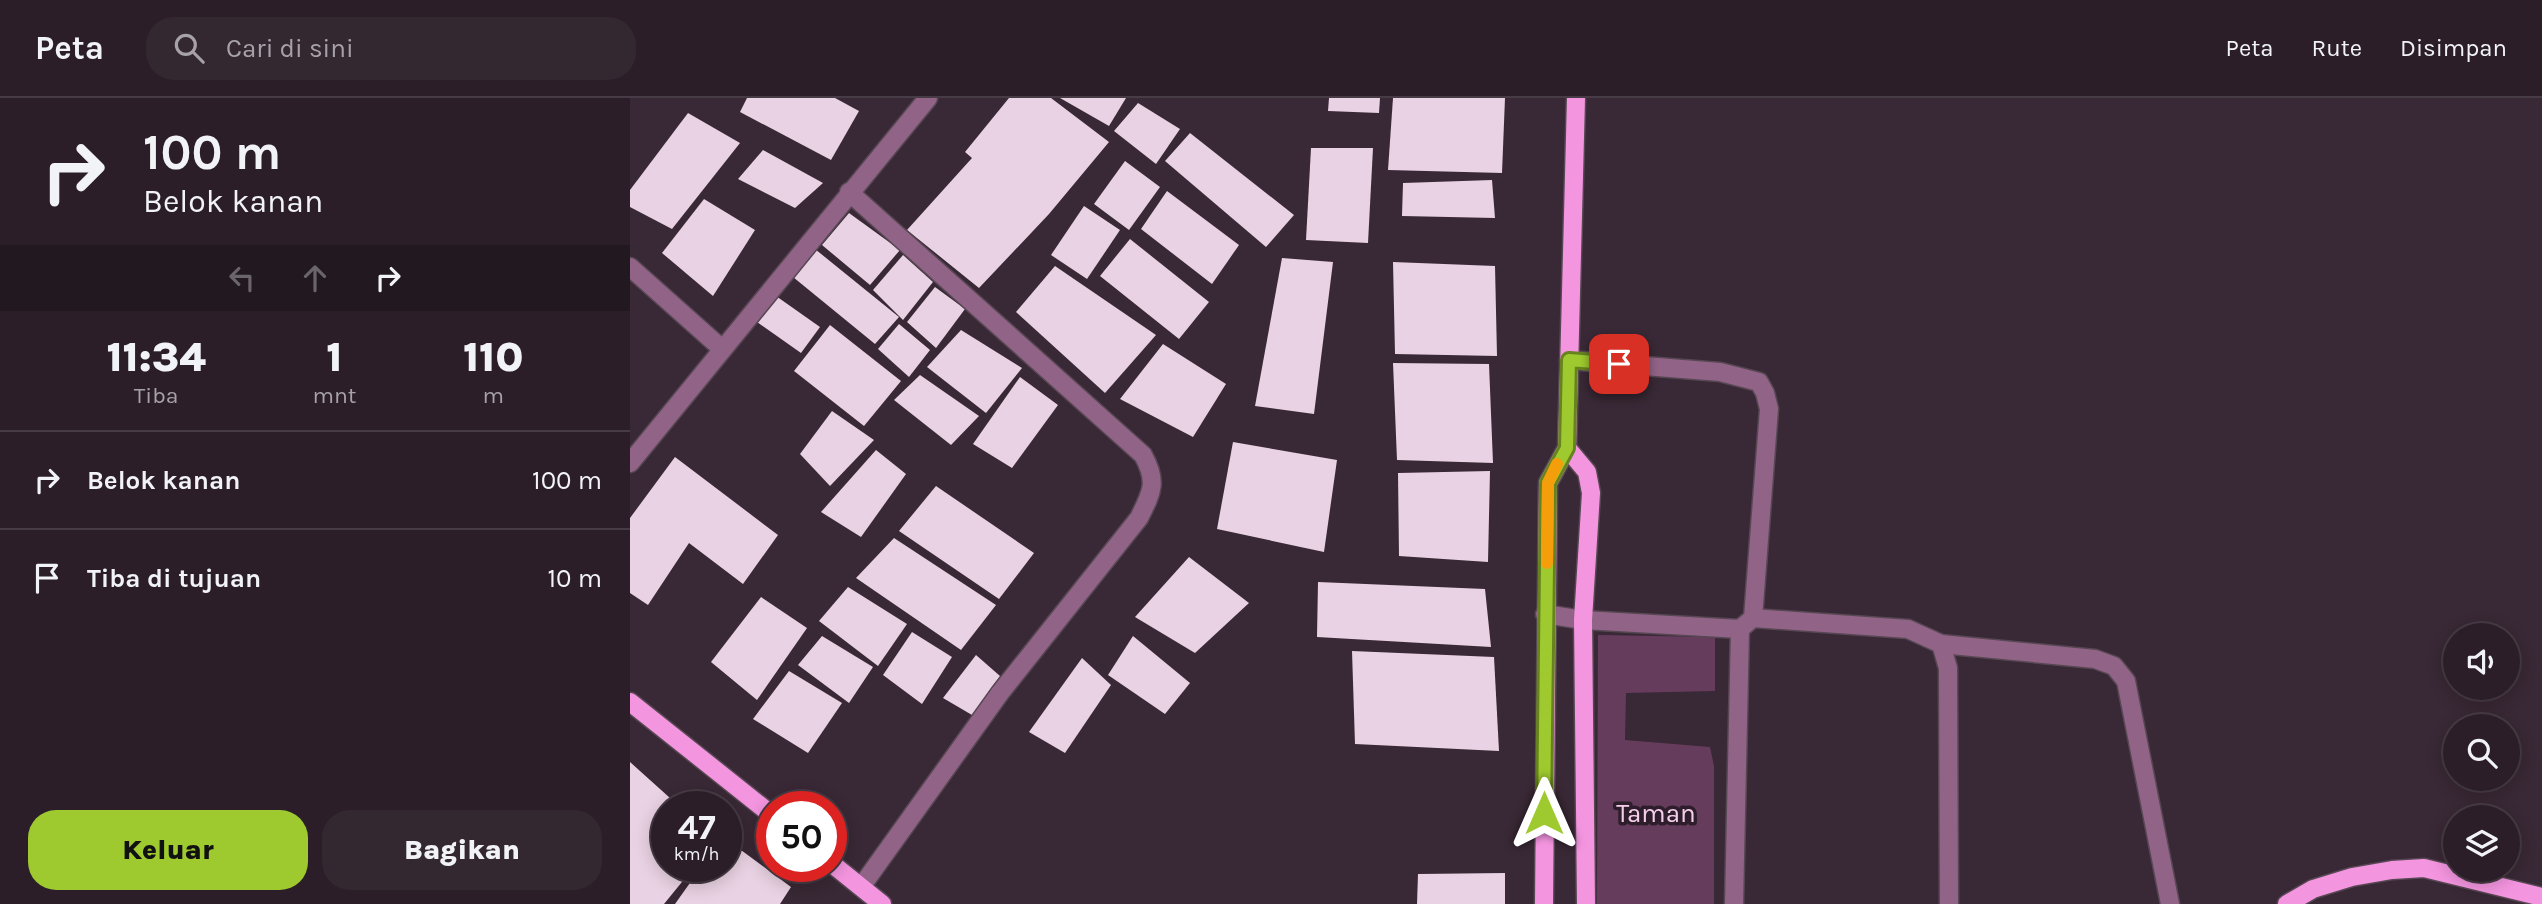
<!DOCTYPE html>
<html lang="id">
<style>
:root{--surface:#2b1e28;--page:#332730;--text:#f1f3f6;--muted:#a6a2a8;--line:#473c45;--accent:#9eca2f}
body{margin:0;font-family:Karla,sans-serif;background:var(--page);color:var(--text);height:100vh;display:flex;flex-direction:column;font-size:26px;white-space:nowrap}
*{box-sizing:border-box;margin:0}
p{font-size:23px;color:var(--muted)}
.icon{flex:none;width:38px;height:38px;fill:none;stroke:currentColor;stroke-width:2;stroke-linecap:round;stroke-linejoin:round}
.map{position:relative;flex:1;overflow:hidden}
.details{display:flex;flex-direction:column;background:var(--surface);width:630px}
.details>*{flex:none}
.banner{background:#2b1e28;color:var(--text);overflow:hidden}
.controls{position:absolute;left:1813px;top:525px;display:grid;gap:14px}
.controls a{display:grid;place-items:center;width:77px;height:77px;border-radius:50%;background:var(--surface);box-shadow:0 4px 18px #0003,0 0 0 2px var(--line);font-size:35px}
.speed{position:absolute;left:21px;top:693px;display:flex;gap:14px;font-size:35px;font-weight:700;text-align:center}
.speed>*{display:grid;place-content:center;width:91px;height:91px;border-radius:50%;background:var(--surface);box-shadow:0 4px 18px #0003,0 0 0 2px var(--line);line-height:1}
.speed small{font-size:18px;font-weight:400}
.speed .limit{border:10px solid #d22;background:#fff;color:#111}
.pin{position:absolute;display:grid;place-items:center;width:60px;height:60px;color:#fff;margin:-30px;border-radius:14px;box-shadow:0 4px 10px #0006}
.me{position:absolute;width:77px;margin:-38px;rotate:0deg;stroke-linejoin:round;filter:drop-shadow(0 0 5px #0008)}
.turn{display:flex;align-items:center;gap:24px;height:147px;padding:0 28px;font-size:32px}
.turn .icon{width:91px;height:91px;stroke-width:2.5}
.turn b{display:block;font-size:49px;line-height:60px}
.lanes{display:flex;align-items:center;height:66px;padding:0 28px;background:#0003;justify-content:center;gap:35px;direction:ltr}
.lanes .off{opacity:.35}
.eta{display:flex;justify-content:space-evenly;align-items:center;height:119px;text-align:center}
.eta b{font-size:42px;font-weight:800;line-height:49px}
.primary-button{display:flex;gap:14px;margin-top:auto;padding:14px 28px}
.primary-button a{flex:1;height:80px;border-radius:28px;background:var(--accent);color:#111;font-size:28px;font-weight:800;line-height:80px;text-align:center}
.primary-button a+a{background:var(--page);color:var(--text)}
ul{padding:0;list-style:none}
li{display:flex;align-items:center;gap:21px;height:98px;padding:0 28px;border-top:2px solid var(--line)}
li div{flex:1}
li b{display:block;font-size:26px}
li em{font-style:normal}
header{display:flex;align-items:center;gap:42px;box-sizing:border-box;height:98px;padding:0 35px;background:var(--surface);border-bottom:2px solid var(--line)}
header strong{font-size:33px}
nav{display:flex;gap:38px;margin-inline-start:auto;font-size:24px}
.search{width:490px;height:63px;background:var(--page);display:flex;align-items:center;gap:18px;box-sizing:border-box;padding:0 24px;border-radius:28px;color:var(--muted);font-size:26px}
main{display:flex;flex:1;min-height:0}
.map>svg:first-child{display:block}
.green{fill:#663c5d}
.building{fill:#e9d2e3}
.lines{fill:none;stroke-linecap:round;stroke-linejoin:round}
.minor-casing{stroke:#574753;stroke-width:21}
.major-casing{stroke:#574753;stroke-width:21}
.minor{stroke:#916387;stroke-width:18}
.major{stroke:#f495e0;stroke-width:18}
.route-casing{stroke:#67831f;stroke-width:18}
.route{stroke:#9eca2f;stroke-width:12}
.slow{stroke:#f59e0b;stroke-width:12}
.labels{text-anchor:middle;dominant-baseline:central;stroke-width:7;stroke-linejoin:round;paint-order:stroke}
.park-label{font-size:26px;fill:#f5ceeb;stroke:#2e1e2b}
</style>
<header>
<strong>Peta</strong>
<div class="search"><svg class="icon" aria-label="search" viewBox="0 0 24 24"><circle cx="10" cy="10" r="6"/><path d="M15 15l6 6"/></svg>Cari di sini</div>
<nav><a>Peta</a><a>Rute</a><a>Disimpan</a></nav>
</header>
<main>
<section class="details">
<div class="banner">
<div class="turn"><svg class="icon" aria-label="right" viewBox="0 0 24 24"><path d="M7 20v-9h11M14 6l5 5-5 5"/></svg><div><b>100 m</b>Belok kanan</div></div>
<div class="lanes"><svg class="icon off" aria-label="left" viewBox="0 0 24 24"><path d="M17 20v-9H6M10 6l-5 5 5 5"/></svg><svg class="icon off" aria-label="ahead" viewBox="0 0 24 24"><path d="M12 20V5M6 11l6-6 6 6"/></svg><svg class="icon" aria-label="right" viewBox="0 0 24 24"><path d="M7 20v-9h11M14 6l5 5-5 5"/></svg></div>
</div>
<div class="eta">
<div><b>11:34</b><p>Tiba</p></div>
<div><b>1</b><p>mnt</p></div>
<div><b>110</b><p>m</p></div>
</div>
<ul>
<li><svg class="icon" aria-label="right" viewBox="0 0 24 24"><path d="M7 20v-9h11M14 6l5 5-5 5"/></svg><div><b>Belok kanan</b></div><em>100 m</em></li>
<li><svg class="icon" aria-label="arrive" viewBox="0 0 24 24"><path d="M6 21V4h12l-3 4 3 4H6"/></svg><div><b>Tiba di tujuan</b></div><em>10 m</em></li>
</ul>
<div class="primary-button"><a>Keluar</a><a>Bagikan</a></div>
</section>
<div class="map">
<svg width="1912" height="806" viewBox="0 0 1912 806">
<rect width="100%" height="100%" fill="#392835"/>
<!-- green -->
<polygon class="green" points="968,537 1085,539 1085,593 996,595 995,642 1080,649 1084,668 1084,806 967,806"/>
<!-- building -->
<g class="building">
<polygon points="117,0 205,0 229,13 201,62 110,14"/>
<polygon points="379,0 421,0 479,44 419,116 349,190 277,132 342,60 335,54"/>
<polygon points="430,0 496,0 479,28"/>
<polygon points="699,0 750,0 749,15 698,13"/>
<polygon points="763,0 875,0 872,75 758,72"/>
<polygon points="508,5 550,31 526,66 484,33"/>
<polygon points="58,15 110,45 42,131 0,109 0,92"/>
<polygon points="560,35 664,117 636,149 535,63"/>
<polygon points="681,50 743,50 738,145 676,142"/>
<polygon points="133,52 193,85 165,110 108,81"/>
<polygon points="495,63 530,89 499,132 464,106"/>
<polygon points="862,82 865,120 772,118 773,85"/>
<polygon points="537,93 609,147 582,186 511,131"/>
<polygon points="74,101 125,132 83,198 32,155"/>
<polygon points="454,108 490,132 457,181 421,157"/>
<polygon points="219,115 270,152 240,187 192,147"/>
<polygon points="500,141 579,204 549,241 470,178"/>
<polygon points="185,151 269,219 245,246 163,179"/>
<polygon points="273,157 303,184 273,222 243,192"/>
<polygon points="652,160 703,164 684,316 625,308"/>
<polygon points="763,164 865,168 867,258 765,256"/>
<polygon points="425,168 526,237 475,295 386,214"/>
<polygon points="305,189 335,211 306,250 277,224"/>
<polygon points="146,198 190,229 171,255 127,224"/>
<polygon points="269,226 300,252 279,279 248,251"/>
<polygon points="200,227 271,283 234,328 164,273"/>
<polygon points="331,232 392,270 356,315 297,269"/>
<polygon points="533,246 596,286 563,339 490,301"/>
<polygon points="763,265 859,266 863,365 767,362"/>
<polygon points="290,277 349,318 321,347 264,302"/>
<polygon points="390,279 428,307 382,370 343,346"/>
<polygon points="202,313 244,342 200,388 170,356"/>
<polygon points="603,344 707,362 694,454 587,431"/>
<polygon points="246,352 276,376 231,439 191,414"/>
<polygon points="45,359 148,437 113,486 59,445 18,507 0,495 0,420"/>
<polygon points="860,373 858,464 769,458 768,375"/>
<polygon points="306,388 404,455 369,501 269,433"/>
<polygon points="264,440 366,507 331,552 226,480"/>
<polygon points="559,459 619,505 565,555 505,519"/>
<polygon points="688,484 855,491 861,549 687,539"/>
<polygon points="218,489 277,526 248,568 189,523"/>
<polygon points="131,499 177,530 127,602 81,564"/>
<polygon points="282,534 322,559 292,606 253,577"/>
<polygon points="192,538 243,569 219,605 168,567"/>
<polygon points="503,538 560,585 535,616 478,577"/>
<polygon points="722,553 864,559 869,653 725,646"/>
<polygon points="346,557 370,578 342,617 313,600"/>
<polygon points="452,560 481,587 435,655 399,634"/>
<polygon points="159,573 212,605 178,655 123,621"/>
<polygon points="0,664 50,709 37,709 37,768 65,768 34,806 0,806"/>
<polygon points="96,741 161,789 150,806 45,806 72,768 96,768"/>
<polygon points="875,775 875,806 787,806 788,776"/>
</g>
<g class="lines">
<defs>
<g id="minor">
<path d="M219,94L513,357C528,384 522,394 509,420L370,595L231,789"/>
<polyline points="0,169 91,250"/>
<polyline points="0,365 298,0"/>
<polyline points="915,516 953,522 1110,531 1123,520 1139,311 1135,295 1129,284 1090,274 939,262"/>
<polyline points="1123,520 1278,531 1311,546 1318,570 1319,806"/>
<polyline points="1311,546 1465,561 1484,568 1496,583 1540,806"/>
<polyline points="1104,806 1110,531"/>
</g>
<g id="major">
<polyline points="937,350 957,374 961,395 953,522 956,806"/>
<polyline points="0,604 142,717"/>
<polyline points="201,765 252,806"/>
<polyline points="914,806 918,385 937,350 946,0"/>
<polyline points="1657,806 1683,791 1722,779 1762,772 1794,770 1912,799"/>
</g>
</defs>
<!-- minor casing -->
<use href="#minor" class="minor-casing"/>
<!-- major casing -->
<use href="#major" class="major-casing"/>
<!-- minor -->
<use href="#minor" class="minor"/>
<!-- major -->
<use href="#major" class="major"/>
</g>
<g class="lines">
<defs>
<polyline id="route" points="914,715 918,385 937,350 939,262 989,266"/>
</defs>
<!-- route casing -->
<use href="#route" class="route-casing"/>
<!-- route -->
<use href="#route" class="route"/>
<!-- slow -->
<polyline class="slow" points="917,465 918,385 927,366"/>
</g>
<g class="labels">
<!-- park labels -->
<g class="park-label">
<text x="1026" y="715">Taman</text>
</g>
</g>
</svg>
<div class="controls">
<a><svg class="icon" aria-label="sound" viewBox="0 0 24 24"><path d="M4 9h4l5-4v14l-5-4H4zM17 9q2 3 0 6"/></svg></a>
<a><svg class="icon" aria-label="search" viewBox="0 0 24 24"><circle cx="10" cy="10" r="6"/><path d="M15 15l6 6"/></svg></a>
<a><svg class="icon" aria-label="layers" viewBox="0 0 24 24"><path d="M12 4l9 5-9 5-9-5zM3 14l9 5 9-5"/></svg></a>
</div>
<div class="speed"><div>47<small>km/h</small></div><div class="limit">50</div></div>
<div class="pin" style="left:989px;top:266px;background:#d93025"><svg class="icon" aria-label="arrive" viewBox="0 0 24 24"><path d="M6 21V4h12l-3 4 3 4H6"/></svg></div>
<svg class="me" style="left:914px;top:715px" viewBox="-20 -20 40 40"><path d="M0-17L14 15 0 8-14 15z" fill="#9eca2f" stroke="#fff" stroke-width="4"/></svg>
</div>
</main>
